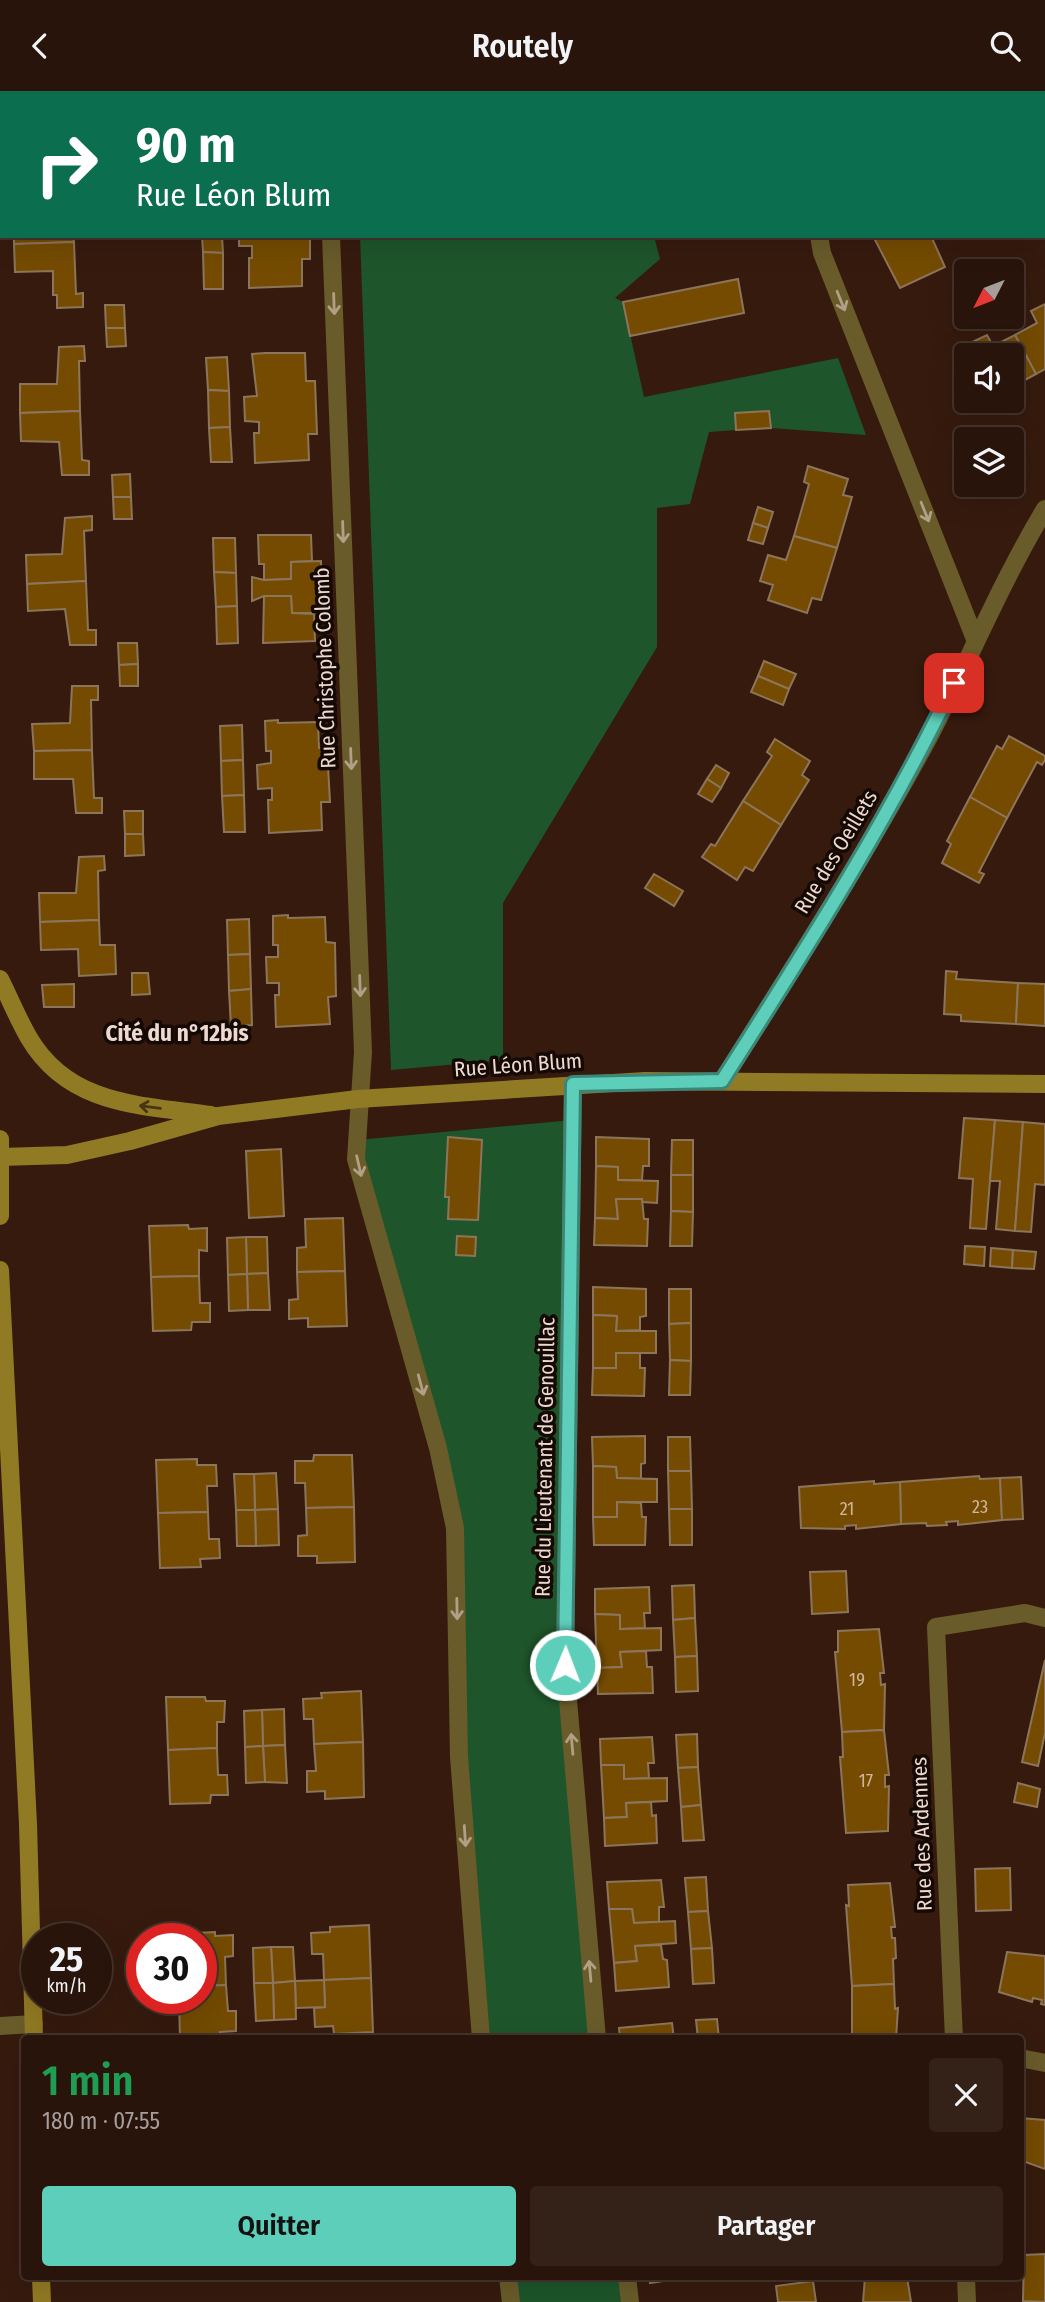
<!DOCTYPE html>
<html lang="fr">
<meta charset="utf-8">
<style>
:root{--surface:#28140a;--page:#342118;--text:#f1f3f6;--muted:#a59e9c;--line:#44332b;--accent:#5dceb9}
body{margin:0;font-family:"Fira Sans Condensed",sans-serif;background:var(--page);color:var(--text);height:100vh;display:flex;flex-direction:column;font-size:26px;white-space:nowrap}
*{box-sizing:border-box;margin:0}
p{font-size:23px;color:var(--muted)}
.icon{flex:none;width:38px;height:38px;fill:none;stroke:currentColor;stroke-width:2;stroke-linecap:round;stroke-linejoin:round}
.map{position:relative;flex:1;overflow:hidden}
.details{position:absolute;left:21px;top:1944px;width:1003px;height:245px;display:flex;flex-direction:column;background:var(--surface);border-radius:7px;box-shadow:0 7px 28px #0002,0 0 0 2px var(--line)}
.details>*{flex:none}
.top-card{position:absolute;left:0px;top:0px;width:1046px;height:147px;box-shadow:0 7px 28px #0002,0 0 0 2px var(--line);background:#0b6e4f;color:#fff;overflow:hidden}
.needle{width:46px;rotate:228deg}
.buttons{position:absolute;left:954px;top:168px;display:grid;gap:14px}
.buttons a{display:grid;place-items:center;width:70px;height:70px;border-radius:7px;background:var(--surface);box-shadow:0 7px 28px #0002,0 0 0 2px var(--line);font-size:35px}
.speed{position:absolute;left:21px;top:1832px;display:flex;gap:14px;font-size:35px;font-weight:700;text-align:center}
.speed>*{display:grid;place-content:center;width:91px;height:91px;border-radius:50%;background:var(--surface);box-shadow:0 7px 28px #0002,0 0 0 2px var(--line);line-height:1}
.speed small{font-size:18px;font-weight:400}
.speed .limit{border:10px solid #d22;background:#fff;color:#111}
.pin{position:absolute;display:grid;place-items:center;width:60px;height:60px;color:#fff;margin:-30px;border-radius:14px;box-shadow:0 4px 10px #0006}
.me{position:absolute;width:77px;margin:-38px;rotate:1deg;stroke-linejoin:round;filter:drop-shadow(0 0 5px #0008)}
.turn{display:flex;align-items:center;gap:24px;height:147px;padding:0 21px;font-size:32px}
.turn .icon{width:91px;height:91px;stroke-width:2.5}
.turn b{display:block;font-size:49px;line-height:60px}
.round{display:grid;place-items:center;flex:none;width:74px;height:74px;border-radius:7px;background:var(--page)}
.headline{display:flex;align-items:center;justify-content:space-between;height:119px;padding:0 21px}
h1{font-size:42px;font-weight:600;line-height:52px;color:#1e9e55}
.button{display:flex;gap:14px;margin-top:auto;padding:14px 21px}
.button a{flex:1;height:80px;border-radius:7px;background:var(--accent);color:#111;font-size:28px;font-weight:600;line-height:80px;text-align:center}
.button a+a{background:var(--page);color:var(--text)}
header{display:flex;justify-content:space-between;align-items:center;height:91px;padding:0 21px;background:var(--surface);font-size:32px;font-weight:600}
.map>svg:first-child{display:block}
.green{fill:#1e552a}
.building{fill:#744b00;stroke:#8c755a;stroke-width:2}
.lines{fill:none;stroke-linecap:round;stroke-linejoin:round}
.street{stroke:#695b2a;stroke-width:18}
.secondary{stroke:#917a24;stroke-width:18}
.oneway{stroke:#b2a086}
.oneway2{stroke:#473611}
.route-casing{stroke:#3c8678;stroke-width:18}
.route{stroke:#5dceb9;stroke-width:12}
.labels{text-anchor:middle;dominant-baseline:central;stroke-width:7;stroke-linejoin:round;paint-order:stroke}
.number-label{font-size:18px;fill:#cfb69d}
.street-label{font-size:21px;fill:#edd9d1;stroke:#150904}
.neighbourhood-label{font-size:23px;font-weight:bold;fill:#edd9d1;stroke:#150904}
</style>
<header><svg class="icon" aria-label="back" viewBox="0 0 24 24"><path d="M15 5l-7 7 7 7"/></svg>Routely<svg class="icon" aria-label="search" viewBox="0 0 24 24"><circle cx="10" cy="10" r="6"/><path d="M15 15l6 6"/></svg></header>
<div class="map">
<svg width="1045" height="2211" viewBox="0 0 1045 2211">
<rect width="100%" height="100%" fill="#361a0e"/>
<!-- green -->
<g class="green">
<polygon points="354,0 617,0 618,2 355,2"/>
<polygon points="360,145 654,145 660,168 615,207 623,211 644,306 838,267 866,344 771,337 735,323 736,339 709,341 690,413 657,417 657,556 503,812 503,969 391,979"/>
<polygon points="573,1029 565,1574 597,1948 481,1948 455,1437 357,1049"/>
<polygon points="505,2186 627,2186 630,2211 507,2211"/>
</g>
<!-- building -->
<g class="building">
<rect x="10" y="0" width="58" height="2"/>
<rect x="242" y="0" width="54" height="2"/>
<polygon points="976,0 1001,0 1002,2 973,2"/>
<polygon points="14,145 73,145 74,151 14,153"/>
<polygon points="202,145 222,145 223,162 203,161"/>
<polygon points="239,145 310,145 310,168 302,168 302,195 249,197 249,167 252,167 252,155 239,155"/>
<polygon points="873,145 931,145 945,176 900,197"/>
<polygon points="74,151 76,203 83,202 83,216 57,217 57,204 53,204 53,180 15,181 14,153"/>
<polygon points="203,161 223,162 223,198 204,198"/>
<polygon points="738,188 744,222 630,245 623,211"/>
<polygon points="1045,213 1045,278 1036,283 1015,244 1037,232 1031,220"/>
<polygon points="105,214 124,214 125,237 106,237"/>
<polygon points="106,237 125,237 126,255 107,256"/>
<polygon points="987,244 993,255 1015,244 1036,283 1012,296 1012,264 974,264 968,253"/>
<polygon points="84,255 85,270 79,270 80,320 20,322 20,293 57,293 59,256"/>
<polygon points="266,262 305,262 306,290 315,290 317,343 308,343 309,369 255,372 254,342 259,342 259,331 245,330 244,306 257,305 252,263"/>
<polygon points="227,266 229,300 208,299 206,267"/>
<polygon points="208,299 229,300 230,336 209,337"/>
<polygon points="80,320 82,369 89,370 89,384 62,384 59,351 21,350 20,322"/>
<polygon points="769,320 771,337 736,339 735,322"/>
<polygon points="230,336 232,371 211,371 209,337"/>
<polygon points="808,375 848,388 843,404 852,406 837,457 794,445 809,393 804,391"/>
<polygon points="130,383 131,406 113,406 112,384"/>
<polygon points="113,406 131,406 132,428 114,428"/>
<polygon points="758,416 773,421 768,437 753,432"/>
<polygon points="92,425 92,439 84,440 86,490 27,493 26,464 62,463 65,427"/>
<polygon points="753,432 768,437 763,453 748,449"/>
<polygon points="258,444 311,444 312,470 291,471 291,488 264,489 264,473 259,473"/>
<polygon points="794,445 837,457 821,509 812,507 807,522 768,509 773,494 760,490 768,464 786,469"/>
<polygon points="213,447 235,447 236,482 214,481"/>
<polygon points="321,470 323,522 292,522 291,505 264,505 252,510 252,486 264,489 291,488 291,471"/>
<polygon points="214,481 236,482 237,515 216,516"/>
<polygon points="86,490 88,539 96,539 96,554 70,554 65,518 28,520 27,493"/>
<polygon points="264,505 291,505 292,522 314,523 315,550 263,552"/>
<polygon points="237,515 238,552 217,553 216,516"/>
<polygon points="118,552 137,552 138,573 119,574"/>
<polygon points="764,570 796,583 789,598 758,585"/>
<polygon points="138,573 138,595 120,595 119,574"/>
<polygon points="758,585 789,598 783,614 751,601"/>
<polygon points="72,595 98,595 98,609 91,609 92,659 34,660 32,633 70,632"/>
<polygon points="278,629 278,632 318,631 319,657 327,657 330,711 321,711 322,739 269,742 268,709 272,709 272,697 258,698 257,674 271,672 271,660 266,660 265,630"/>
<polygon points="242,634 243,669 221,670 220,635"/>
<polygon points="1009,645 1045,665 1045,669 1042,674 1037,671 1007,727 970,706 997,655 1002,658"/>
<polygon points="775,648 810,670 802,684 809,689 781,734 743,710 772,665 767,661"/>
<polygon points="92,659 94,707 102,707 102,722 76,722 73,688 34,688 34,660"/>
<polygon points="243,669 244,704 222,705 221,670"/>
<polygon points="716,674 729,682 721,697 707,688"/>
<polygon points="707,688 721,697 712,711 698,703"/>
<polygon points="244,704 245,741 224,741 222,705"/>
<polygon points="970,706 1007,727 979,781 984,783 979,792 942,772 951,753 947,750"/>
<polygon points="743,710 781,734 753,780 745,776 737,789 702,766 711,753 715,755"/>
<polygon points="124,720 143,720 143,743 125,743"/>
<polygon points="125,743 143,743 144,764 125,765"/>
<polygon points="104,765 105,779 98,780 99,829 40,831 39,802 76,802 79,766"/>
<polygon points="654,783 683,800 674,815 645,797"/>
<polygon points="288,824 288,827 325,826 326,851 335,852 336,905 328,906 330,933 276,936 275,904 279,904 279,892 267,892 266,866 278,866 278,854 273,854 273,825"/>
<polygon points="249,828 250,863 228,864 227,829"/>
<polygon points="99,829 100,854 115,854 116,883 79,885 78,858 41,859 40,831"/>
<polygon points="250,863 251,898 229,900 228,864"/>
<polygon points="946,880 957,881 956,888 1018,892 1016,933 961,930 961,924 944,923"/>
<polygon points="132,882 148,882 150,903 132,904"/>
<polygon points="1018,892 1045,893 1045,935 1016,933"/>
<polygon points="74,893 74,916 44,916 42,894"/>
<polygon points="251,898 252,934 231,936 229,900"/>
<polygon points="964,1027 995,1029 986,1138 970,1137 973,1088 959,1087"/>
<polygon points="995,1029 1023,1031 1015,1140 996,1138 1000,1090 990,1090"/>
<polygon points="1023,1031 1045,1033 1045,1094 1035,1093 1031,1141 1015,1140"/>
<polygon points="448,1046 482,1049 478,1129 448,1128 449,1106 445,1106"/>
<polygon points="596,1046 649,1048 649,1075 643,1075 642,1089 618,1089 618,1076 596,1075"/>
<polygon points="672,1049 693,1049 693,1084 671,1084"/>
<polygon points="281,1058 284,1125 249,1127 246,1060"/>
<polygon points="596,1075 618,1076 618,1089 658,1090 657,1112 642,1111 642,1108 616,1108 618,1128 595,1127"/>
<polygon points="671,1084 693,1084 693,1121 671,1120"/>
<polygon points="616,1108 642,1108 644,1128 648,1128 647,1155 594,1154 595,1127 618,1128"/>
<polygon points="671,1120 693,1121 692,1155 670,1155"/>
<polygon points="343,1127 345,1180 297,1181 297,1157 306,1156 305,1128"/>
<polygon points="188,1134 189,1138 207,1137 207,1160 199,1159 199,1185 151,1186 149,1135"/>
<polygon points="457,1145 476,1146 475,1165 456,1164"/>
<polygon points="246,1146 267,1146 268,1182 247,1183"/>
<polygon points="246,1146 247,1183 228,1184 227,1147"/>
<polygon points="965,1155 985,1156 984,1175 964,1173"/>
<polygon points="991,1157 1013,1159 1012,1177 990,1175"/>
<polygon points="1013,1159 1036,1161 1034,1178 1012,1177"/>
<polygon points="345,1180 347,1235 308,1236 308,1227 289,1228 289,1209 298,1208 297,1181"/>
<polygon points="268,1182 270,1219 248,1219 247,1183"/>
<polygon points="247,1183 248,1219 229,1220 228,1184"/>
<polygon points="199,1185 200,1212 210,1212 210,1231 192,1231 191,1239 153,1240 151,1186"/>
<polygon points="593,1196 646,1198 646,1225 640,1226 640,1239 616,1240 617,1225 593,1224"/>
<polygon points="669,1198 691,1198 691,1232 669,1233"/>
<polygon points="593,1224 617,1225 616,1240 656,1240 656,1262 616,1262 616,1277 593,1277"/>
<polygon points="691,1232 691,1270 670,1269 669,1233"/>
<polygon points="616,1262 640,1262 640,1277 645,1277 644,1305 592,1304 593,1277 616,1277"/>
<polygon points="670,1269 691,1270 690,1304 669,1304"/>
<polygon points="645,1345 645,1372 641,1373 641,1388 617,1387 616,1376 593,1375 592,1346"/>
<polygon points="668,1346 690,1346 691,1380 668,1380"/>
<polygon points="314,1364 352,1364 354,1416 306,1417 305,1392 295,1392 295,1370 313,1370"/>
<polygon points="197,1368 197,1374 216,1374 217,1395 207,1395 208,1421 158,1422 156,1369"/>
<polygon points="593,1375 616,1376 617,1387 657,1388 657,1411 617,1411 617,1426 593,1426"/>
<polygon points="668,1380 691,1380 692,1418 669,1418"/>
<polygon points="276,1382 278,1418 255,1419 254,1383"/>
<polygon points="234,1383 254,1383 255,1419 236,1419"/>
<polygon points="979,1385 980,1388 1000,1387 1002,1429 958,1434 958,1430 946,1431 947,1434 927,1435 926,1432 901,1433 900,1391"/>
<polygon points="1021,1386 1023,1428 1002,1429 1000,1387"/>
<polygon points="874,1390 874,1393 900,1391 901,1433 856,1438 856,1434 845,1435 845,1438 801,1437 799,1396"/>
<polygon points="617,1411 641,1412 642,1426 646,1426 645,1454 594,1454 593,1426 617,1426"/>
<polygon points="354,1416 355,1471 317,1472 317,1465 298,1465 298,1445 307,1444 306,1417"/>
<polygon points="278,1418 279,1454 256,1455 255,1419"/>
<polygon points="669,1418 692,1418 692,1454 670,1454"/>
<polygon points="236,1419 255,1419 256,1455 237,1455"/>
<polygon points="208,1421 209,1448 219,1448 220,1467 200,1468 201,1476 160,1477 158,1422"/>
<polygon points="846,1480 848,1521 812,1523 810,1481"/>
<polygon points="694,1494 695,1527 673,1529 672,1495"/>
<polygon points="649,1496 650,1522 644,1522 645,1537 620,1538 620,1524 595,1523 595,1498"/>
<polygon points="595,1523 620,1524 620,1538 661,1537 661,1559 620,1561 622,1576 597,1577"/>
<polygon points="695,1527 697,1565 675,1566 673,1529"/>
<polygon points="879,1538 884,1582 880,1582 881,1594 885,1593 884,1639 842,1641 835,1561 838,1561 838,1540"/>
<polygon points="646,1560 647,1576 652,1576 653,1602 598,1603 597,1577 622,1576 620,1561"/>
<polygon points="697,1565 698,1600 676,1601 675,1566"/>
<polygon points="1045,1569 1045,1642 1038,1675 1022,1671"/>
<polygon points="361,1600 363,1651 314,1653 313,1628 304,1628 303,1608 322,1607 321,1602"/>
<polygon points="166,1606 205,1606 206,1610 225,1610 224,1631 217,1631 217,1657 168,1659"/>
<polygon points="284,1618 285,1654 263,1655 262,1619"/>
<polygon points="262,1619 263,1655 245,1656 244,1620"/>
<polygon points="884,1639 889,1684 885,1684 885,1696 889,1695 888,1740 846,1742 840,1666 843,1666 842,1641"/>
<polygon points="697,1643 698,1676 678,1677 676,1644"/>
<polygon points="652,1646 654,1672 648,1672 649,1687 624,1688 624,1674 601,1674 600,1648"/>
<polygon points="363,1651 364,1706 325,1708 325,1700 307,1701 307,1680 316,1680 314,1653"/>
<polygon points="285,1654 287,1692 265,1691 263,1655"/>
<polygon points="263,1655 265,1691 246,1692 245,1656"/>
<polygon points="217,1657 218,1684 227,1684 228,1704 211,1704 210,1712 170,1713 168,1659"/>
<polygon points="601,1674 624,1674 624,1688 667,1687 667,1710 626,1712 627,1726 604,1727"/>
<polygon points="698,1676 701,1714 681,1716 678,1677"/>
<polygon points="1018,1692 1040,1698 1037,1716 1014,1711"/>
<polygon points="651,1711 652,1725 656,1724 657,1752 605,1755 604,1727 627,1726 626,1712"/>
<polygon points="701,1714 704,1749 683,1750 681,1716"/>
<polygon points="1010,1777 1011,1819 976,1820 975,1778"/>
<polygon points="706,1786 708,1820 688,1821 685,1787"/>
<polygon points="661,1789 664,1816 659,1816 659,1831 634,1832 632,1818 609,1818 607,1791"/>
<polygon points="890,1792 895,1836 891,1836 892,1847 895,1847 896,1867 893,1868 894,1893 852,1895 846,1814 849,1815 848,1794"/>
<polygon points="609,1818 632,1818 634,1832 675,1830 676,1852 635,1855 637,1870 614,1872"/>
<polygon points="708,1820 712,1857 691,1858 688,1821"/>
<polygon points="369,1834 371,1887 324,1889 323,1863 312,1863 311,1842 330,1841 330,1836"/>
<polygon points="215,1841 215,1845 233,1844 233,1865 225,1866 226,1894 201,1895 201,1848 177,1848 176,1843"/>
<polygon points="661,1854 663,1868 667,1869 669,1896 616,1900 614,1872 637,1870 635,1855"/>
<polygon points="271,1856 293,1856 295,1890 273,1892"/>
<polygon points="271,1856 273,1892 254,1892 253,1857"/>
<polygon points="712,1857 714,1892 693,1893 691,1858"/>
<polygon points="1007,1861 1045,1865 1045,1914 1041,1913 1042,1909 1033,1907 1032,1911 999,1901"/>
<polygon points="371,1887 373,1941 334,1943 333,1935 315,1936 314,1917 325,1916 324,1889"/>
<polygon points="324,1889 325,1916 296,1917 295,1890"/>
<polygon points="295,1890 296,1928 274,1929 273,1892"/>
<polygon points="254,1892 273,1892 274,1929 256,1930"/>
<polygon points="894,1893 895,1918 898,1917 896,1948 852,1948 852,1895"/>
<polygon points="226,1894 228,1920 236,1920 236,1940 220,1941 220,1948 180,1948 179,1908 201,1908 201,1895"/>
<polygon points="717,1928 719,1948 698,1948 696,1929"/>
<polygon points="672,1932 674,1948 620,1948 619,1937"/>
<polygon points="1020,2027 1045,2029 1045,2078 1020,2069"/>
<polygon points="1045,2163 1045,2211 1023,2210 1024,2164"/>
<polygon points="649,2186 689,2186 650,2192"/>
<polygon points="865,2186 907,2186 911,2211 863,2211"/>
<polygon points="813,2190 816,2211 778,2211 776,2195"/>
</g>
<g class="lines">
<!-- street -->
<g class="street">
<polyline points="326,0 326,2"/>
<polyline points="853,2 855,0"/>
<polyline points="331,145 363,961 356,1068 438,1357 455,1437 459,1666 481,1948"/>
<polyline points="819,145 822,162 975,548"/>
<path d="M722,990C791,881 860,772 922,659C965,580 998,496 1045,418"/>
<polyline points="573,994 565,1574 597,1948"/>
<polyline points="0,1935 34,1933"/>
<polyline points="954,1948 936,1536 1025,1522 1045,1527"/>
<polyline points="1020,1967 1045,1972"/>
<polyline points="508,2186 511,2211"/>
<polyline points="627,2186 630,2211"/>
<polyline points="966,2186 967,2211"/>
</g>
<!-- secondary -->
<g class="secondary">
<path d="M0,888C10,908 18,928 29,947C69,1015 141,1014 211,1024"/>
<polyline points="0,1048 0,1125"/>
<polyline points="0,1066 67,1064 130,1050 218,1025 358,1008 645,990 1045,993"/>
<polyline points="0,1179 28,1733 34,1948"/>
<polyline points="41,2186 42,2211"/>
</g>
</g>
<!-- one-way arrows -->
<defs><path id="oneway-shaft" d="M-6 0H5M1.5-3L5.5 0L1.5 3" fill="none" stroke-width="1.6" stroke-linecap="round" stroke-linejoin="round" transform="scale(1.75)"/></defs>
<g class="oneway">
<use href="#oneway-shaft" transform="translate(841 210) rotate(68)"/>
<use href="#oneway-shaft" transform="translate(334 213) rotate(88)"/>
<use href="#oneway-shaft" transform="translate(925 421) rotate(68)"/>
<use href="#oneway-shaft" transform="translate(343 441) rotate(88)"/>
<use href="#oneway-shaft" transform="translate(351 668) rotate(88)"/>
<use href="#oneway-shaft" transform="translate(360 895) rotate(88)"/>
<use href="#oneway-shaft" transform="translate(359 1075) rotate(77)"/>
<use href="#oneway-shaft" transform="translate(421 1294) rotate(75)"/>
<use href="#oneway-shaft" transform="translate(457 1518) rotate(89)"/>
<use href="#oneway-shaft" transform="translate(572 1653) rotate(-95)"/>
<use href="#oneway-shaft" transform="translate(465 1745) rotate(86)"/>
<use href="#oneway-shaft" transform="translate(590 1880) rotate(-95)"/>
</g>
<use class="oneway2" href="#oneway-shaft" transform="translate(150 1016) rotate(-172)"/>
<g class="lines">
<defs>
<path id="route" d="M565,1574L573,993L722,990C804,861 888,730 954,592"/>
</defs>
<!-- route casing -->
<use href="#route" class="route-casing"/>
<!-- route -->
<use href="#route" class="route"/>
</g>
<g class="labels">
<!-- number labels -->
<g class="number-label">
<text x="980" y="1416">23</text>
<text x="847" y="1418">21</text>
<text x="857" y="1589">19</text>
<text x="866" y="1690">17</text>
</g>
<!-- street labels -->
<g class="street-label">
<text transform="translate(325 577) rotate(-92)">Rue Christophe Colomb</text>
<text transform="translate(836 761) rotate(-59)">Rue des Oeillets</text>
<text transform="translate(518 974) rotate(-4)">Rue Léon Blum</text>
<text transform="translate(545 1366) rotate(-89)">Rue du Lieutenant de Genouillac</text>
<text transform="translate(922 1743) rotate(-92)">Rue des Ardennes</text>
</g>
<!-- neighbourhood labels -->
<g class="neighbourhood-label">
<text x="177" y="942">Cité du n°12bis</text>
</g>
</g>
</svg>
<div class="buttons">
<a><svg class="needle" viewBox="-14 -14 28 28"><path d="M0-13l5 13h-10z" fill="#e53935"/><path d="M0 13l5-13h-10z" fill="#a59e9c"/></svg></a>
<a><svg class="icon" aria-label="sound" viewBox="0 0 24 24"><path d="M4 9h4l5-4v14l-5-4H4zM17 9q2 3 0 6"/></svg></a>
<a><svg class="icon" aria-label="layers" viewBox="0 0 24 24"><path d="M12 4l9 5-9 5-9-5zM3 14l9 5 9-5"/></svg></a>
</div>
<div class="speed"><div>25<small>km/h</small></div><div class="limit">30</div></div>
<div class="pin" style="left:954px;top:592px;background:#d93025"><svg class="icon" aria-label="arrive" viewBox="0 0 24 24"><path d="M6 21V4h12l-3 4 3 4H6"/></svg></div>
<svg class="me" style="left:565px;top:1574px" viewBox="-20 -20 40 40"><circle r="17" fill="#5dceb9" stroke="#fff" stroke-width="3"/><path d="M0-11L8 9 0 5-8 9z" fill="#fff"/></svg>
<div class="top-card">
<div class="turn"><svg class="icon" aria-label="right" viewBox="0 0 24 24"><path d="M7 20v-9h11M14 6l5 5-5 5"/></svg><div><b>90 m</b>Rue Léon Blum</div></div>
</div>
<section class="details">
<div class="headline"><div><h1>1 min</h1><p>180 m · 07:55</p></div><a class="round"><svg class="icon" aria-label="close" viewBox="0 0 24 24"><path d="M6 6l12 12M18 6L6 18"/></svg></a></div>
<div class="button"><a>Quitter</a><a>Partager</a></div>
</section>
</div>
